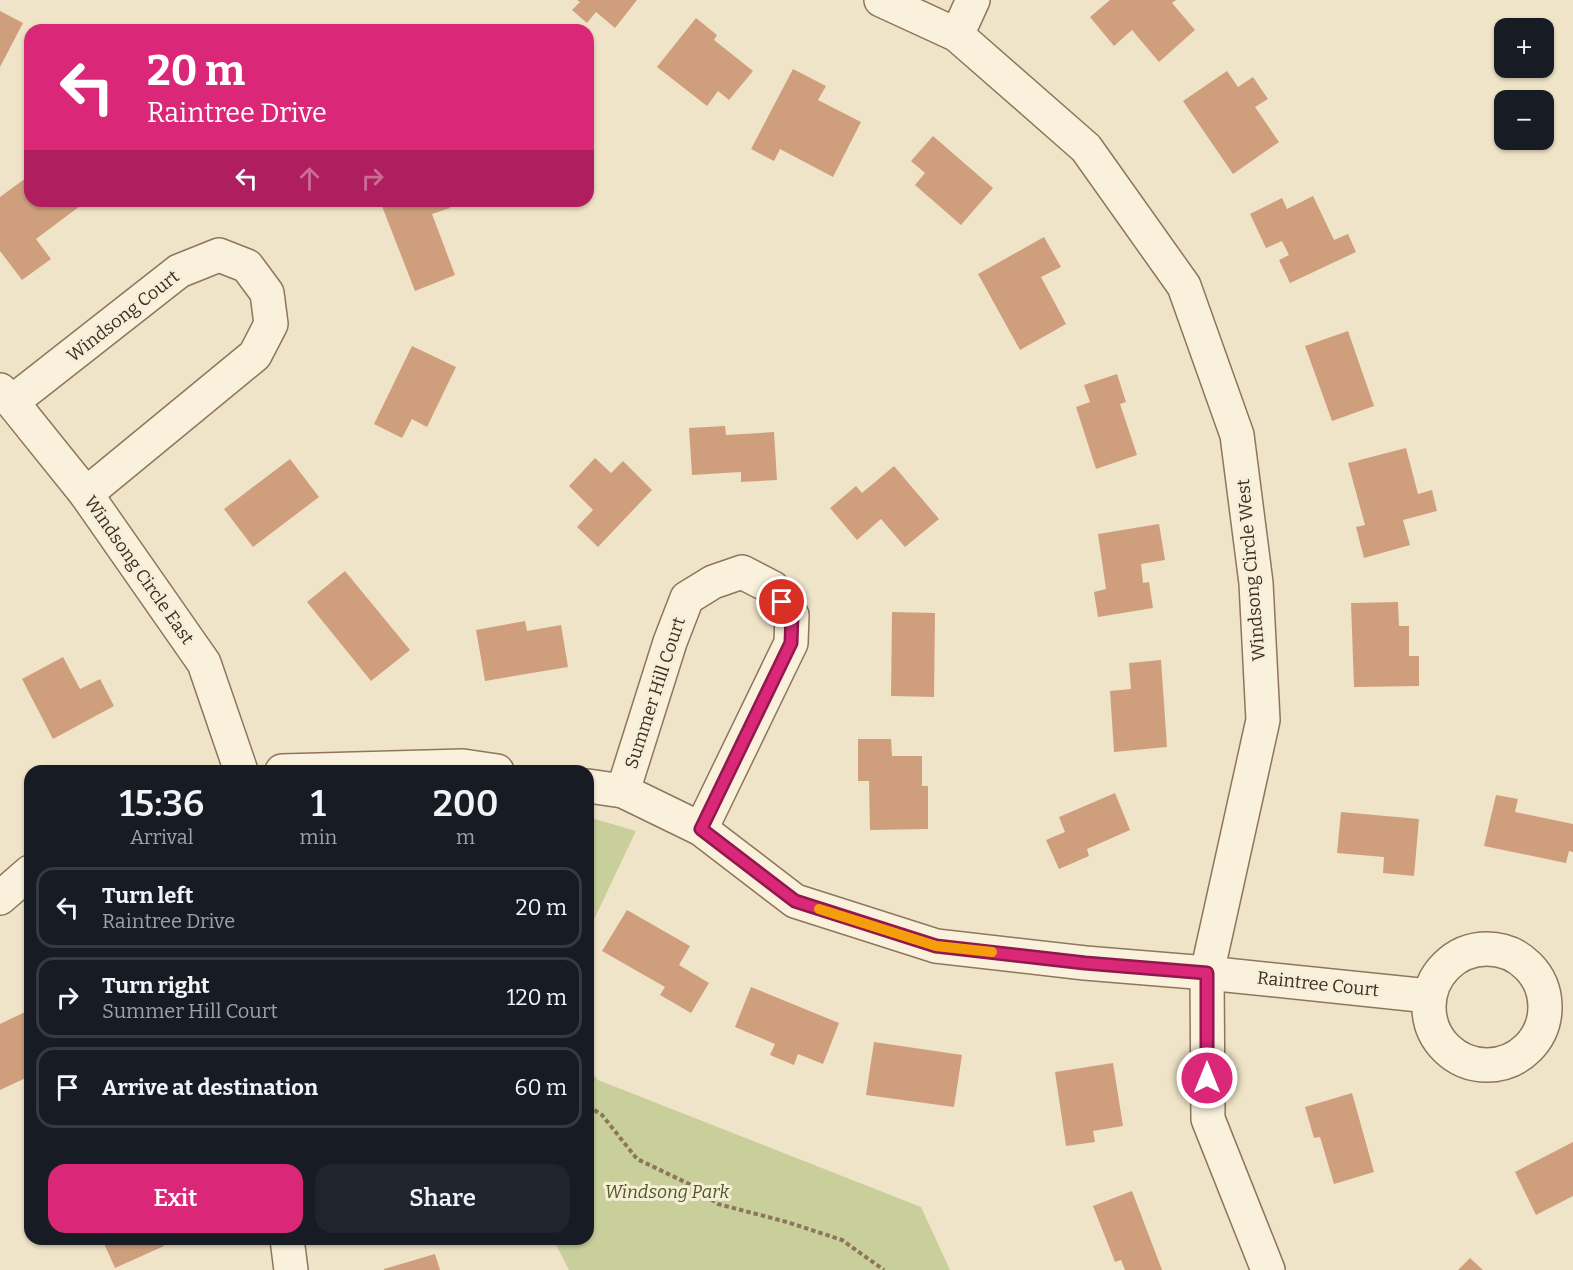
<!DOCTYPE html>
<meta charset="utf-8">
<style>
:root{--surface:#171b24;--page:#20242c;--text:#f1f3f6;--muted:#9ea1a6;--line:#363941;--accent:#db2777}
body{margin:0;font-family:Bitter,serif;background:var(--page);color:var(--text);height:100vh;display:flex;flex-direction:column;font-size:22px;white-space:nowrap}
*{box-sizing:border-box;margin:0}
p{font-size:20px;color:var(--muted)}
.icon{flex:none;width:33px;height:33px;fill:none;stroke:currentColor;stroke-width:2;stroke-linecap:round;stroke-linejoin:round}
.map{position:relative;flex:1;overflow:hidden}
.side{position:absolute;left:24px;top:765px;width:570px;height:480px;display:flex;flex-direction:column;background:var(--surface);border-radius:18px;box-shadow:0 2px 4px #0004}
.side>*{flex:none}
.top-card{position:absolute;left:24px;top:24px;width:570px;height:183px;border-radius:18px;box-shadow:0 2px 4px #0004;background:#db2777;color:#fff;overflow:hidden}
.controls{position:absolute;left:1494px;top:18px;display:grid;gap:12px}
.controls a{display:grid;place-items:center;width:60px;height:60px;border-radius:12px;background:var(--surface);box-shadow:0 2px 4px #0004;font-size:30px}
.pin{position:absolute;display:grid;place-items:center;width:51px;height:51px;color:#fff;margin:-26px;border:3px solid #fff;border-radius:50%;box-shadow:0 2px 6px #0007}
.me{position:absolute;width:66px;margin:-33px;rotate:0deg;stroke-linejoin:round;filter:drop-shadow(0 0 4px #0008)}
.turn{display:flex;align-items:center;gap:21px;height:126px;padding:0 24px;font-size:27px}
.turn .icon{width:78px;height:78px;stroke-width:2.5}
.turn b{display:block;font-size:42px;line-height:51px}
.lanes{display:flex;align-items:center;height:57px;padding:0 24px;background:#0003;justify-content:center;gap:30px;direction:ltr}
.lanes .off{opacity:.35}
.eta{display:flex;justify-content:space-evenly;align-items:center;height:102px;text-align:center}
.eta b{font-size:36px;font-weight:600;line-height:42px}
.cta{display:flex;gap:12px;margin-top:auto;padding:12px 24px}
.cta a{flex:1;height:69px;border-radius:18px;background:var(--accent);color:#fff;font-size:24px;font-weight:600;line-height:69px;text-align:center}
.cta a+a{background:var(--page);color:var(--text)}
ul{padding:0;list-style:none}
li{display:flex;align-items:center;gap:18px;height:81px;margin:0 12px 9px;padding:0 12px;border:3px solid var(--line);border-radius:18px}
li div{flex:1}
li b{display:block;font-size:22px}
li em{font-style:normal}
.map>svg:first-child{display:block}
.green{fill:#c9cf9b}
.building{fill:#cf9f7d}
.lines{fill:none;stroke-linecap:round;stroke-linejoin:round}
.minor-casing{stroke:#8d765c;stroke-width:36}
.path{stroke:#8d765c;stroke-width:4;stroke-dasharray:4.5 3;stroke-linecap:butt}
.minor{stroke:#faf1dc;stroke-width:33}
.route-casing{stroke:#8e194d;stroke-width:15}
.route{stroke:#db2777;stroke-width:10}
.slow{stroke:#f59e0b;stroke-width:10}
.labels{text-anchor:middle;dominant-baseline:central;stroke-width:6;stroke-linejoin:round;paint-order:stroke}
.street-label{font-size:18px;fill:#3d2e20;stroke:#f7eed8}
.park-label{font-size:18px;font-style:italic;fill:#4d5a26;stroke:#f7eed8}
</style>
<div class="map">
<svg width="1573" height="1270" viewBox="0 0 1573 1270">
<rect width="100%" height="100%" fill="#f0e4c8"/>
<!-- green -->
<g class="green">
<polygon points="588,817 636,831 588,932"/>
<polygon points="588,1068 598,1080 921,1207 950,1270 569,1270 553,1239 588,1239"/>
</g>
<!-- building -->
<g class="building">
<polygon points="577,0 637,0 615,28 596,12 587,23 572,10 580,2"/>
<polygon points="1110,0 1176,0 1172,3 1195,30 1159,62 1132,30 1114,46 1090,17"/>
<polygon points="0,11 23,23 0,67"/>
<polygon points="696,18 717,35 714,40 753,71 729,100 718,91 707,106 657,67"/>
<polygon points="793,69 826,86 818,100 861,122 833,177 780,149 774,161 751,149"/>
<polygon points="1227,71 1238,87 1253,77 1268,99 1255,107 1279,142 1233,174 1183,101"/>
<polygon points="933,136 993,188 961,225 915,185 925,173 911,161"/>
<polygon points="30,175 30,201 76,201 80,206 36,239 51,259 22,280 0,251 0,197"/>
<polygon points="1313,196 1334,240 1348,234 1356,252 1290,283 1279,260 1289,255 1282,241 1266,248 1250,214 1282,198 1287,209"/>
<polygon points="380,201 447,201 450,208 432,214 455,275 415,291"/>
<polygon points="1044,237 1061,267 1041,277 1066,324 1020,350 978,274"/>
<polygon points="1348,331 1374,406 1332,421 1305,346"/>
<polygon points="412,346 456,367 427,427 412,419 402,438 374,424"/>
<polygon points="1117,374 1126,402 1120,404 1137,455 1096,469 1076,407 1090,402 1084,385"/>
<polygon points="725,426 726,435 774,432 777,480 741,482 741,472 692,475 689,428"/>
<polygon points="1406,448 1418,494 1432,490 1437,511 1403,520 1410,545 1364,558 1356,527 1365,525 1348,463"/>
<polygon points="595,458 611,473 623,461 652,490 598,547 577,527 593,510 569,486"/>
<polygon points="290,459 319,497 253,547 224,509"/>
<polygon points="894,466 939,519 905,547 881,519 857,540 830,508 856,486 862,493"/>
<polygon points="1159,524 1165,560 1141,564 1143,583 1149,582 1153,608 1098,617 1094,592 1106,589 1098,534"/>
<polygon points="345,571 410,650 371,681 307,602"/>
<polygon points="1398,602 1399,626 1409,626 1409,656 1419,656 1419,686 1354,687 1351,603"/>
<polygon points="892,612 935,613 934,697 891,696"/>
<polygon points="525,621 527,631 561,625 568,667 485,681 476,630"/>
<polygon points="63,657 80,689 100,679 114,706 53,739 22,679"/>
<polygon points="1161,660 1167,747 1114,752 1110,691 1131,689 1129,663"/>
<polygon points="858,739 891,739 892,756 922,756 922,786 928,786 928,829 870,830 869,781 858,781"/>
<polygon points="1115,793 1130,830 1087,849 1089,856 1059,869 1046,840 1065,832 1059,817"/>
<polygon points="1496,795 1518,799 1515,812 1573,824 1573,852 1569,851 1566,863 1484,846"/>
<polygon points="1341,812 1419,819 1414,876 1383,873 1384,857 1337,853"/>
<polygon points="627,910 690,946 679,965 709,983 691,1013 660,995 665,987 602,951"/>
<polygon points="751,987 839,1023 823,1064 798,1054 794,1065 770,1055 775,1044 735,1027"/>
<polygon points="25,1012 30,1023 30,1076 0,1090 0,1024"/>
<polygon points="874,1042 962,1055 954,1107 866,1095"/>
<polygon points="1113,1063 1123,1126 1093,1131 1095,1142 1066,1146 1055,1072"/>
<polygon points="1352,1093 1374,1172 1334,1184 1320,1137 1314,1138 1305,1107"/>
<polygon points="1573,1142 1573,1196 1536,1215 1515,1172"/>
<polygon points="1132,1191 1162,1270 1125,1270 1121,1260 1115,1262 1093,1206"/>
<polygon points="102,1239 161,1239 164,1246 115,1268"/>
<polygon points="435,1254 440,1270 384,1270 384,1269"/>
<polygon points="1470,1258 1483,1270 1458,1270"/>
</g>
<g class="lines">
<defs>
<g id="minor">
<polyline points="881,0 957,35 1086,148 1184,286 1237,435 1256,583 1263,720 1207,973 1208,1119 1268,1270"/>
<polyline points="957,35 973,0"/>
<polyline points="0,390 12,402 86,494 204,663 241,771"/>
<polyline points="12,402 179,271 219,255 247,266 267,293 271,324 255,355 86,494"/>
<polyline points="282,771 463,766 497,771"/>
<polyline points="588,786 623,791 701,829 795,901 936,946 1085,963 1207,973 1429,996"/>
<polyline points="623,791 670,642 687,598 713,582 742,572 773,588 792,615 791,643 701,829"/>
<polyline points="0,898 30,872"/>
<circle cx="1487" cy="1007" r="58"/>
<polyline points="287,1239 291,1270"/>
</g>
</defs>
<!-- minor casing -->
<use href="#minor" class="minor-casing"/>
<!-- path -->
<polyline class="path" points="588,1106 602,1115 637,1159 689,1184 718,1204 787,1222 842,1240 884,1270"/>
<!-- minor -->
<use href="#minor" class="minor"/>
</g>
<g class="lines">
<defs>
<polyline id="route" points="782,602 792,615 791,643 701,829 795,901 936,946 1085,963 1207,973 1207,1078"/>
</defs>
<!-- route casing -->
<use href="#route" class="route-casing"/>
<!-- route -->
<use href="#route" class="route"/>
<!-- slow -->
<polyline class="slow" points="819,909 936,946 992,952"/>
</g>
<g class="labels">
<!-- street labels -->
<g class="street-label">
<text transform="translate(123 316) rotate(-38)">Windsong Court</text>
<text transform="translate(139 570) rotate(55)">Windsong Circle East</text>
<text transform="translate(1251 570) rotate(-95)">Windsong Circle West</text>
<text transform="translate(655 693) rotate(-72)">Summer Hill Court</text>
<text transform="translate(1318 984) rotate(6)">Raintree Court</text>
</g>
<!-- park labels -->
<g class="park-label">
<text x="667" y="1192">Windsong Park</text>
</g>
</g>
</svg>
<div class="controls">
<a>+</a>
<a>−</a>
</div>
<div class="pin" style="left:782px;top:602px;background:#d93025"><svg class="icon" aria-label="arrive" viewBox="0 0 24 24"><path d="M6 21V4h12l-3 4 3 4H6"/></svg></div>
<svg class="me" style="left:1207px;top:1078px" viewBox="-20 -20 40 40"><circle r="17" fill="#db2777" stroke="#fff" stroke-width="3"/><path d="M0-11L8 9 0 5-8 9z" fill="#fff"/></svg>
<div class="top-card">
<div class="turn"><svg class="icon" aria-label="left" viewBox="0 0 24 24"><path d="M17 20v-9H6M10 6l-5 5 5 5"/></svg><div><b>20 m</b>Raintree Drive</div></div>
<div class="lanes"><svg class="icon" aria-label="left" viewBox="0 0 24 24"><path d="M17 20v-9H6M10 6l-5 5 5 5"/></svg><svg class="icon off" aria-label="ahead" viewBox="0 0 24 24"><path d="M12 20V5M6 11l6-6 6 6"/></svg><svg class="icon off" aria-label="right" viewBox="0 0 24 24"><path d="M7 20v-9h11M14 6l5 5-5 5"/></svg></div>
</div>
<section class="side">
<div class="eta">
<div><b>15:36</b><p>Arrival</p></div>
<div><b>1</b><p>min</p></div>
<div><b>200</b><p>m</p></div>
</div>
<ul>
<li><svg class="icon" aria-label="left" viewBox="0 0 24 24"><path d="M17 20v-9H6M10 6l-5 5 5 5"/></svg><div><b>Turn left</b><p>Raintree Drive</p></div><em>20 m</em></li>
<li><svg class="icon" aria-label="right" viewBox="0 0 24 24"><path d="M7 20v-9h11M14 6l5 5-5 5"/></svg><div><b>Turn right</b><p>Summer Hill Court</p></div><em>120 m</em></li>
<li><svg class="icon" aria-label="arrive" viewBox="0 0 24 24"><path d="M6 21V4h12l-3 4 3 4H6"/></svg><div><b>Arrive at destination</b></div><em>60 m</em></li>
</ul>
<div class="cta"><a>Exit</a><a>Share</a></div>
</section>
</div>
